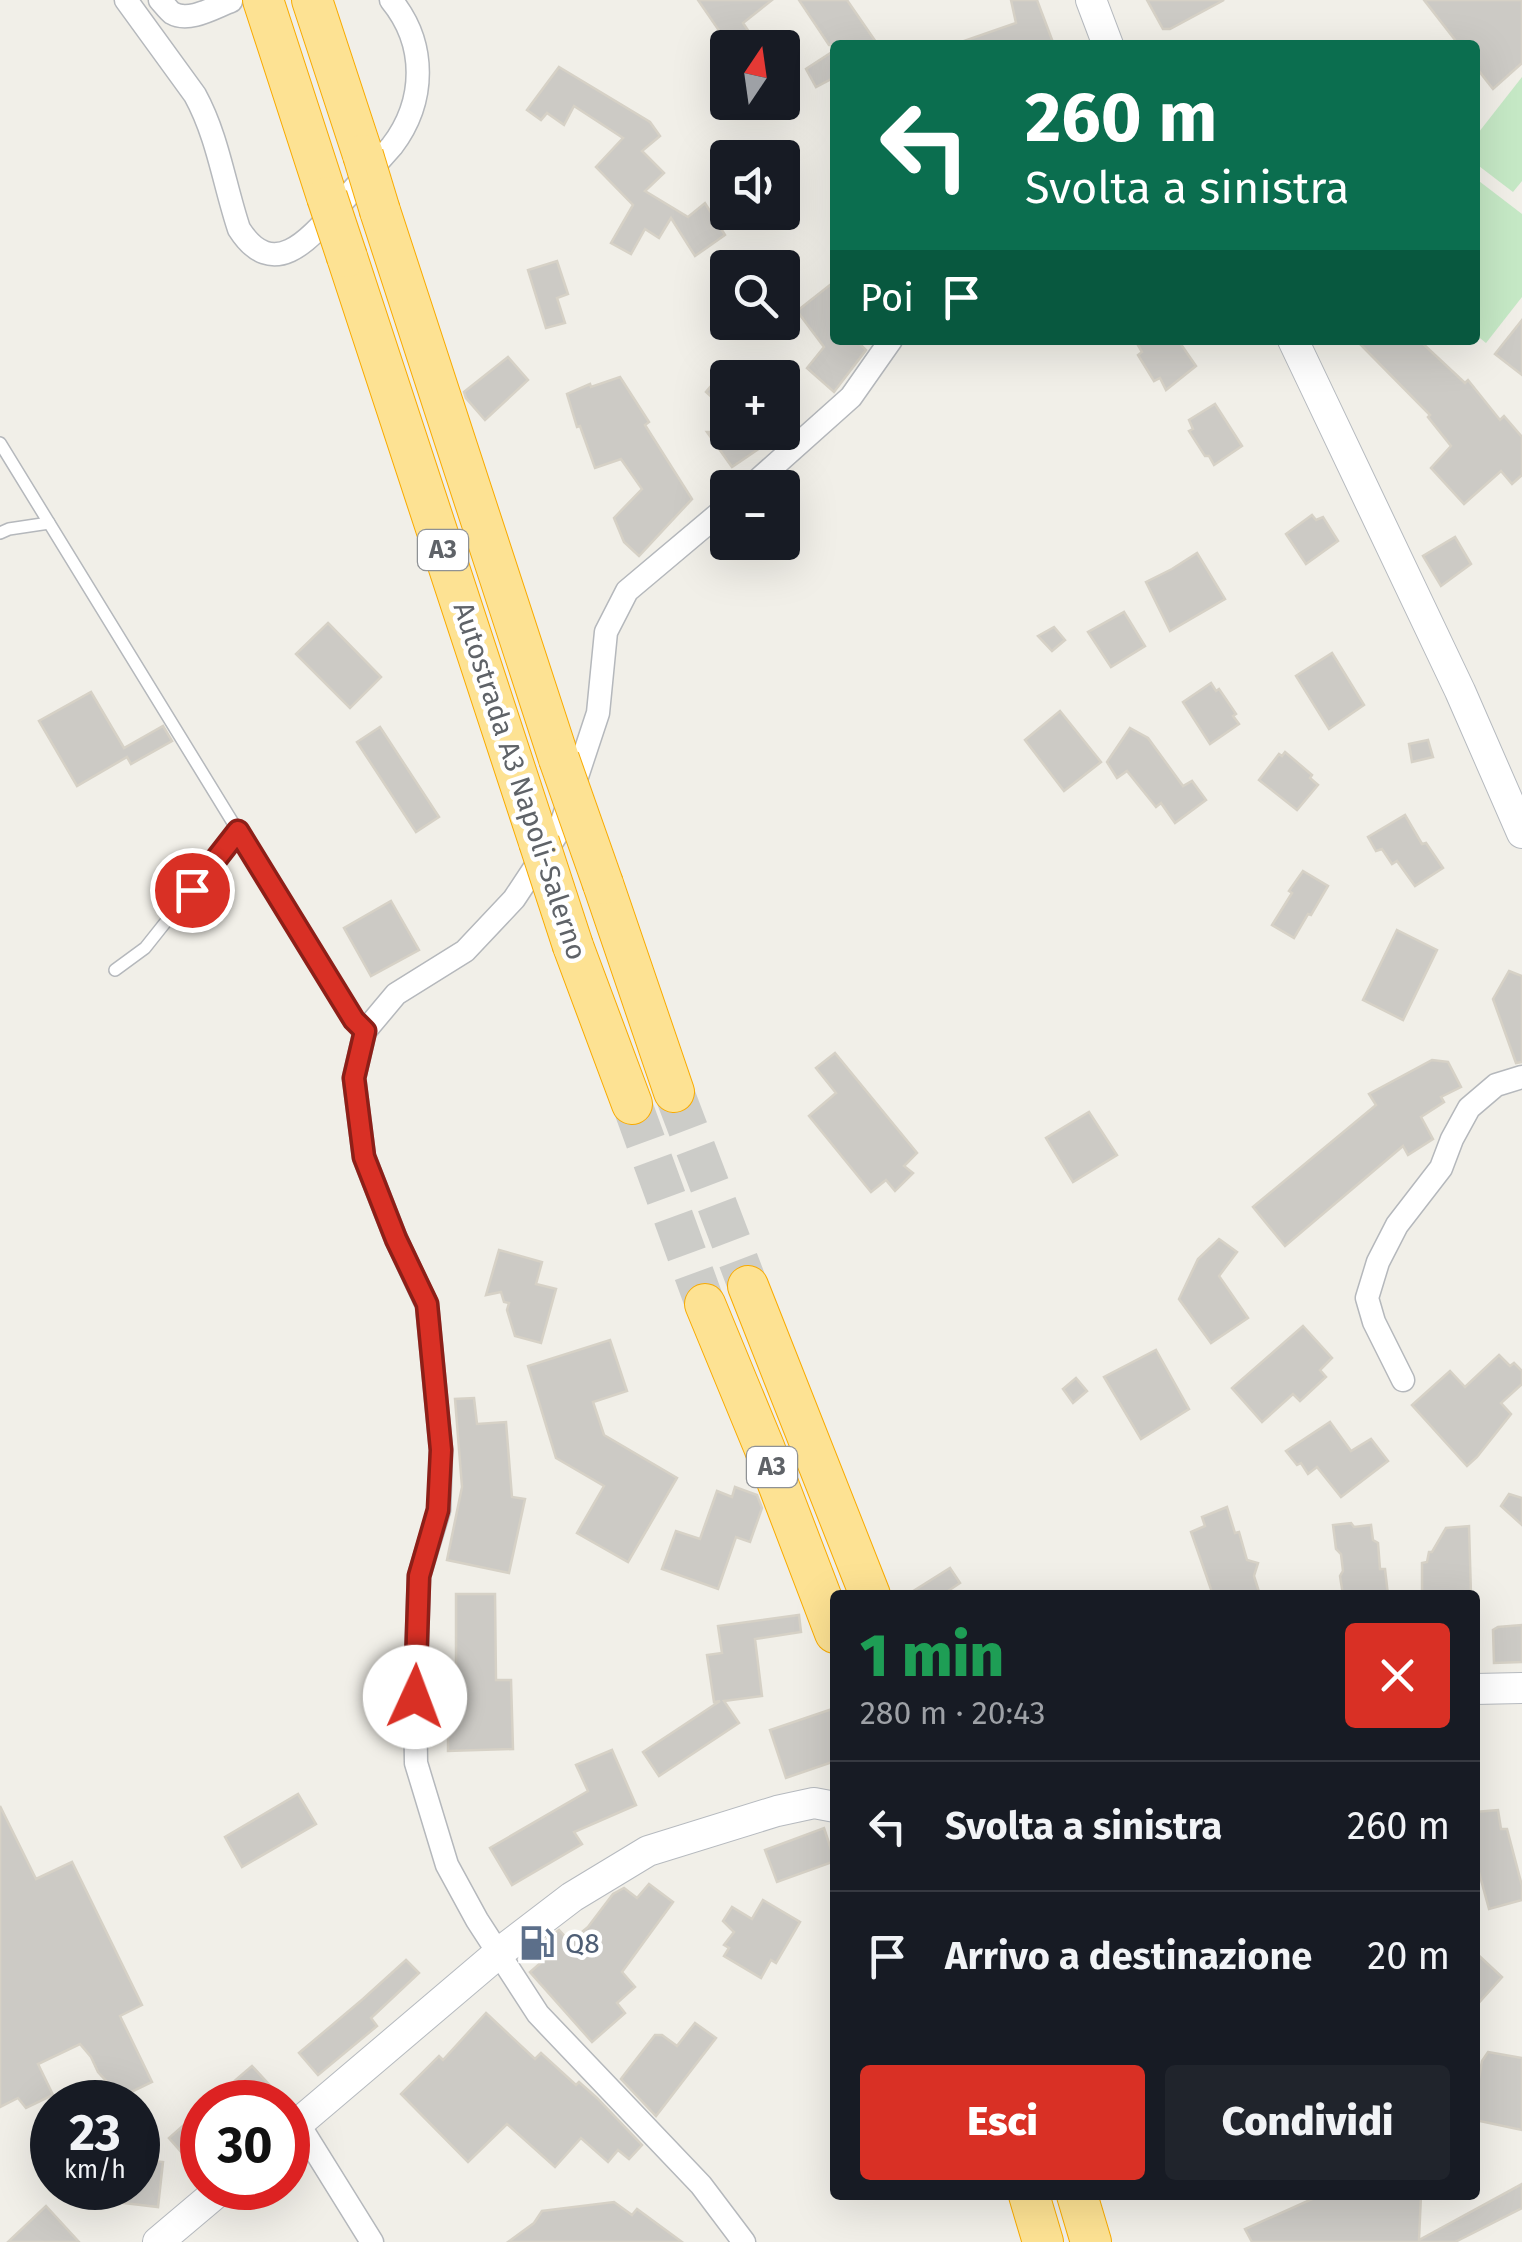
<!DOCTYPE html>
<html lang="it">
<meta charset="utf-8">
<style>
:root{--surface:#171b24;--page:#20242c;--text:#f1f3f6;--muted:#9ea1a6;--line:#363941;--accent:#d93025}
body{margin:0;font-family:"Fira Sans",sans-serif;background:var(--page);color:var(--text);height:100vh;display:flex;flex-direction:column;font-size:38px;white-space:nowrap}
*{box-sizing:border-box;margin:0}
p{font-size:32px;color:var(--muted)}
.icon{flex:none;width:55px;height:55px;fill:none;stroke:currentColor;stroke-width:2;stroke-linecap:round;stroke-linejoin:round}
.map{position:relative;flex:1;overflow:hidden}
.panel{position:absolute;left:830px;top:1590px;width:650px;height:610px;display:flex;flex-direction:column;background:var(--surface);border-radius:10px;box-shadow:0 10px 40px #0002}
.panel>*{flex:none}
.top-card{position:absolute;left:830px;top:40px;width:650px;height:305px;border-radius:10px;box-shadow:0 10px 40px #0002;background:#0b6e4f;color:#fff;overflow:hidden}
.needle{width:65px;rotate:13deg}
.fabs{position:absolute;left:710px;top:30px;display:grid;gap:20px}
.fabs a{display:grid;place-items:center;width:90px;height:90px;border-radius:10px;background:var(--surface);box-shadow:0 10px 40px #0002;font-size:50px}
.speed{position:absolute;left:30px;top:2080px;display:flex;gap:20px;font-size:50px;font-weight:700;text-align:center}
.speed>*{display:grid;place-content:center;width:130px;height:130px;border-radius:50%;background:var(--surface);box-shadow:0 10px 40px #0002;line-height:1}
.speed small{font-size:25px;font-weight:400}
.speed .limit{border:15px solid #d22;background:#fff;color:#111}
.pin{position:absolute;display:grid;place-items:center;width:85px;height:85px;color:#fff;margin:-42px;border:5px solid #fff;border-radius:50%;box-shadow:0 2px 10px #0007}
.me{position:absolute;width:110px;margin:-55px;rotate:2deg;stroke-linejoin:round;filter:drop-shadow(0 0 8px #0008)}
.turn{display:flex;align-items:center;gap:35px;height:210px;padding:0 30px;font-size:45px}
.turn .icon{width:130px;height:130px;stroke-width:2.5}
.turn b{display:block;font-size:70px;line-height:85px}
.then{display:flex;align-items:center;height:95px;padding:0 30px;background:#0003;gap:20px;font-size:38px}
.round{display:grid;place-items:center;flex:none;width:105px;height:105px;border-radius:10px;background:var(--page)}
.headline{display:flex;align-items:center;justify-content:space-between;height:170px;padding:0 30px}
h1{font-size:60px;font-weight:800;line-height:75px;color:#1e9e55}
.cta{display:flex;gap:20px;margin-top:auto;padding:20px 30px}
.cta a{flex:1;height:115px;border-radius:10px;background:var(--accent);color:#fff;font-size:40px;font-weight:800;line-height:115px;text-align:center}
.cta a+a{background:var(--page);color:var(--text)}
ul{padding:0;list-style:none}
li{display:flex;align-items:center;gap:30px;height:130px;padding:0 30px;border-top:2px solid var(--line)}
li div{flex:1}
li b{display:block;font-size:38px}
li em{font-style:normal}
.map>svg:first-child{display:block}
.green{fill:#c5e8c5}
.building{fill:#cccac5;stroke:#d6d1c6;stroke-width:2.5}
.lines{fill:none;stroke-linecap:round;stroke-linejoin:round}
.highway-tunnel{stroke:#ccccc8;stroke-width:40;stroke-dasharray:40 20;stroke-linecap:butt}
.lane-casing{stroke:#b5b8bc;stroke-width:14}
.street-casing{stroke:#b5b8bc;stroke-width:25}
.secondary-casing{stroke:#b6babf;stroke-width:32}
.highway-casing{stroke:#f9ab00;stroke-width:42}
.lane{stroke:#fff;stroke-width:11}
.street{stroke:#fff;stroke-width:22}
.secondary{stroke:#fff;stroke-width:30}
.highway{stroke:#fde293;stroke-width:40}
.highway-bridge-casing{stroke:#f9ab00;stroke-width:42;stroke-linecap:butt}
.highway-bridge{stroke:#fde293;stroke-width:40}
.route-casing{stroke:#8d1f18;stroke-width:25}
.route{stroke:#d93025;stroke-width:18}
.labels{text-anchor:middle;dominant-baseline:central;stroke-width:9;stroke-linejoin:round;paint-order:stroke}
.shield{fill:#fff;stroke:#8f9295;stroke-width:2.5}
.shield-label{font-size:25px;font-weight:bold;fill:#5f6368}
.street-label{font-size:28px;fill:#5f6368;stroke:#fff}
.service-label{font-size:28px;fill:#4e5e75;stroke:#fff;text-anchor:start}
</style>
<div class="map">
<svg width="1522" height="2242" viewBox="0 0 1522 2242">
<rect width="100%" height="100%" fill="#f1efe8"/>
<!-- green -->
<g class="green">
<polygon points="1522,77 1522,181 1513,192 1475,163 1475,137"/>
<polygon points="1475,178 1522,214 1522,297 1486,343 1475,334"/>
</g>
<!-- building -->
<g class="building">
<polygon points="698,0 772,0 743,23 760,48 731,48"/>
<polygon points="799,0 847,0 878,45 829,45"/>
<polygon points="1011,0 1037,0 1054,45 962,45 961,42 1016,23"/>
<polygon points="1147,0 1224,0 1170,29 1163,29"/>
<polygon points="1424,0 1522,0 1522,63 1493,89 1475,66 1475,45 1459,45"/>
<polygon points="835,50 835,77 816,87 806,69"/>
<polygon points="559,67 650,122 660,136 642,151 664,173 645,191 688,217 705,203 725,235 695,256 671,218 659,238 645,229 631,254 611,243 633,205 596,167 623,138 574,106 564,125 547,113 541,120 527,110"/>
<polygon points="557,261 568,294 557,298 565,323 546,328 528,270"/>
<polygon points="835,281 835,340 856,340 866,350 834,392 807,368 824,347 797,311"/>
<polygon points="1522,320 1522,375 1495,354"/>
<polygon points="1135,340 1178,340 1196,366 1166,390 1160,378 1154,381 1138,355 1142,352"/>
<polygon points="1356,340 1419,340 1465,383 1468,380 1500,420 1504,416 1522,437 1522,475 1512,484 1501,471 1464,504 1431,468 1451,446 1428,417 1430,415"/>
<polygon points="508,357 528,380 485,420 466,398 464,392"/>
<polygon points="728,366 728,412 706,392"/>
<polygon points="620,377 649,422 645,425 692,499 639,556 624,542 614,518 642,489 621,459 595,468 580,426 577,427 567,394 590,384 591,387"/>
<polygon points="1215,404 1242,446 1214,465 1209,456 1205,456 1189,431 1193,429 1189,420"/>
<polygon points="707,432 748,432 760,448 732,467"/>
<polygon points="1312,515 1316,520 1323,517 1338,541 1306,564 1286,534"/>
<polygon points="1455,537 1471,564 1441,586 1423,556"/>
<polygon points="1197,553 1225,599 1170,631 1146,582 1172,569"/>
<polygon points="1124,612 1145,646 1111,667 1088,632"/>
<polygon points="328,623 381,677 350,708 296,654"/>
<polygon points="1054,627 1065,640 1052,651 1038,636"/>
<polygon points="1332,653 1364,705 1329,729 1296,676"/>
<polygon points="1211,683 1216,691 1219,689 1236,714 1233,716 1239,724 1210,744 1183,702"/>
<polygon points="91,692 124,748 163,726 172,741 131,764 127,757 77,786 39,721"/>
<polygon points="1060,711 1101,762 1064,791 1025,740"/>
<polygon points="380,727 439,817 416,832 357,742"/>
<polygon points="1130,728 1148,738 1183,786 1192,781 1206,800 1175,823 1161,803 1156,807 1127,771 1117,778 1107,762"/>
<polygon points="1428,740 1433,757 1412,762 1409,744"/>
<polygon points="1285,752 1312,775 1310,778 1318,785 1297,810 1259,780 1279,754 1282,756"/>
<polygon points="1405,815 1422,844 1426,843 1443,868 1415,886 1397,861 1392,864 1382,849 1376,851 1368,837"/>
<polygon points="1303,871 1328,886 1311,915 1308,914 1294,938 1272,925 1292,893 1289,891"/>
<polygon points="391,901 419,950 371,976 344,928"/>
<polygon points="1397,930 1437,950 1403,1020 1363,1000"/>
<polygon points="1509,971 1522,976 1522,1062 1516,1063 1493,999"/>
<polygon points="835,1053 917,1153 904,1166 913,1173 895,1191 886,1180 871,1192 809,1116 836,1093 816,1068"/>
<polygon points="1432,1060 1448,1062 1461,1087 1441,1097 1444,1102 1421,1117 1433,1139 1408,1155 1403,1146 1285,1246 1253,1207 1376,1105 1369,1094"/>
<polygon points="1089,1112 1117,1155 1073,1182 1046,1138"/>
<polygon points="1219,1239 1237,1252 1219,1276 1248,1318 1211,1343 1179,1299 1198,1259"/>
<polygon points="499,1250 542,1262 536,1284 556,1289 541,1343 515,1336 507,1310 509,1303 504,1302 501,1292 486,1295"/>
<polygon points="1303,1326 1332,1358 1320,1370 1326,1377 1300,1401 1293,1394 1262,1422 1232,1388"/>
<polygon points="610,1340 627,1391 593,1402 604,1435 677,1478 628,1562 577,1533 604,1486 556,1458 528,1366"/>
<polygon points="1156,1350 1189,1409 1141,1439 1104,1377"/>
<polygon points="1499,1355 1510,1366 1514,1363 1522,1371 1522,1384 1501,1403 1511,1414 1477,1457 1467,1466 1412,1405 1450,1371 1465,1387"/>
<polygon points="1076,1378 1087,1391 1073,1403 1063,1389"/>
<polygon points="474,1398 477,1424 506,1422 512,1497 525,1499 509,1573 447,1560 462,1487 455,1399"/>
<polygon points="1330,1422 1351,1451 1371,1439 1388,1461 1341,1497 1317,1467 1308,1474 1301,1463 1297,1465 1286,1451"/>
<polygon points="735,1487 757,1495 762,1508 750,1542 736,1537 718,1589 662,1569 676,1531 700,1539 717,1491 732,1497"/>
<polygon points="1509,1494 1522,1498 1522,1525 1501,1506"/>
<polygon points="1227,1507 1235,1533 1239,1532 1247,1560 1258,1563 1254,1576 1260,1595 1213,1595 1191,1532 1205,1526 1202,1517"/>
<polygon points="1351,1523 1354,1527 1371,1525 1373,1540 1378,1543 1380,1569 1385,1569 1388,1595 1343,1595 1340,1576 1343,1571 1341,1554 1336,1549 1333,1525"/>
<polygon points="1469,1526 1471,1595 1422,1595 1422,1563 1427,1562 1429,1552 1432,1552 1446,1528"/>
<polygon points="950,1568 960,1583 942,1595 907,1595"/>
<polygon points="456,1594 495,1594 496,1680 511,1680 513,1749 448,1751 448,1718 456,1717"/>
<polygon points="799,1615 801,1632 755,1639 762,1696 724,1701 739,1723 659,1776 643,1752 720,1701 714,1702 707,1655 722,1653 718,1626"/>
<polygon points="1522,1625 1522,1662 1494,1663 1493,1630 1498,1627"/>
<polygon points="835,1708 835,1761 786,1778 770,1730"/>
<polygon points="612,1750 636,1805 574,1832 582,1844 512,1885 490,1848 588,1791 576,1765"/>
<polygon points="298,1794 316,1824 242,1867 225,1837"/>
<polygon points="0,1806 36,1879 72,1862 142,2005 120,2016 152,2082 121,2097 98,2072 91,2057 80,2044 38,2064 53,2095 26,2108 18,2098 0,2107"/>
<polygon points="1498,1810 1501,1829 1507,1829 1522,1886 1522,1900 1489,1909 1475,1858 1475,1812"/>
<polygon points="824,1828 835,1861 777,1882 765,1850"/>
<polygon points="649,1884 673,1902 622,1972 635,1987 617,2003 625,2013 592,2042 530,1972 544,1960 535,1949 559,1930 570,1942 588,1927 613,1894 624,1888 637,1898"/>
<polygon points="763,1900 800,1922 776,1963 771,1960 761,1978 724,1956 729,1948 724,1945 734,1932 723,1921 732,1907 752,1919"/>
<polygon points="1475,1952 1502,1977 1475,2007"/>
<polygon points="406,1960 419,1973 371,2018 377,2026 318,2075 299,2053 363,1999"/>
<polygon points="486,2013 535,2059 541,2053 576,2085 579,2082 597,2098 642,2145 629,2159 618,2150 608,2162 581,2138 555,2167 507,2124 468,2162 401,2094 439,2056 443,2060"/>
<polygon points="695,2023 716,2038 656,2116 621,2079 655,2035 662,2035 677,2046"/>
<polygon points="1488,2052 1522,2058 1522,2130 1475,2120 1475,2100 1482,2061"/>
<polygon points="252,2066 275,2091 262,2102 210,2102"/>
<polygon points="202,2109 202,2154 191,2163 169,2138"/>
<polygon points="138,2159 163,2162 158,2207 98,2200 99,2188 138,2188"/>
<polygon points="1522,2184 1522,2208 1455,2242 1252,2242 1245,2229 1321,2195 1421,2195 1419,2240"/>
<polygon points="614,2202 632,2215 637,2209 682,2242 508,2242 534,2223 542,2211"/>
<polygon points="46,2206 79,2242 8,2242"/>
</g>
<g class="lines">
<!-- highway-tunnel -->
<g class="highway-tunnel">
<polyline points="674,1092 748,1286"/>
<polyline points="632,1104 705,1304"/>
</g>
<defs>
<g id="lane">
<polyline points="0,443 354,1020 365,1031"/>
<polyline points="0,533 9,529 49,523"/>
<polyline points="115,970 145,948 238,831"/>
</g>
<g id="street">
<path d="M126,0L195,95C218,137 224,184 239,229C276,287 316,231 344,200C360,182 376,164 392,146C426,101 427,44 391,0"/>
<path d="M160,0C162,2 169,11 172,13C189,23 215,7 231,1"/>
<polyline points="749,488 851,397 891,340"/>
<polyline points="728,506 627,591 606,632 598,713 559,831 514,899 465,951 396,994 365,1031 354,1078 364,1157 396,1239 427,1305 441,1450 439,1510 419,1576 415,1697 416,1763 447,1865 477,1920 538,2014 701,2185 744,2242"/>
<polyline points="1403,1380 1374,1322 1367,1298 1378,1262 1397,1225 1441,1168 1452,1139 1469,1108 1496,1085 1522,1077"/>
<polyline points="298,2123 372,2242"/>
</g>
<g id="secondary">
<polyline points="1091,0 1108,45"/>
<polyline points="1293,340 1460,691 1522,833"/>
<polyline points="1475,1689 1522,1688"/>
<polyline points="288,2132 500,1952 572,1897 648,1851 777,1811 814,1803 835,1807"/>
<polyline points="158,2242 222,2188"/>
</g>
<g id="highway">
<polyline points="263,0 327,197"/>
<polyline points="312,0 363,155"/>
<polyline points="380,211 559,759"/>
<polyline points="347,257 539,842"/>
<polyline points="603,884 674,1092"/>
<polyline points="573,946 632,1104"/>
<polyline points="748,1286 870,1595"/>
<polyline points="705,1304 764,1447 835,1633"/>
<polyline points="1029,2195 1043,2242"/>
<polyline points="1077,2195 1091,2242"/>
</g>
</defs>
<!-- lane casing -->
<use href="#lane" class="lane-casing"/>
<!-- street casing -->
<use href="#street" class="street-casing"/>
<!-- secondary casing -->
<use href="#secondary" class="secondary-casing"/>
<!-- highway casing -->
<use href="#highway" class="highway-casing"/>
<!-- lane -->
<use href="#lane" class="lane"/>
<!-- street -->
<use href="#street" class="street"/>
<!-- secondary -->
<use href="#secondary" class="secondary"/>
<!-- highway -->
<use href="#highway" class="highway"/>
<defs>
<g id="highway-bridge">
<polyline points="363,155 380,211"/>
<polyline points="327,197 347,257"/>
<polyline points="559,759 603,884"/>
<polyline points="539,842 573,946"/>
</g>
</defs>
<!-- highway-bridge casing -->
<use href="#highway-bridge" class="highway-bridge-casing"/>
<!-- highway-bridge -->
<use href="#highway-bridge" class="highway-bridge"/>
</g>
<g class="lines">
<defs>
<polyline id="route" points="192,890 238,831 354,1020 365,1031 354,1078 364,1157 396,1239 427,1304 441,1450 438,1510 419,1576 415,1697"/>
</defs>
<!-- route casing -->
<use href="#route" class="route-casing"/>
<!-- route -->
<use href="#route" class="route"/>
</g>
<!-- icons -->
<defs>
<symbol id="fuel-bare" viewBox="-9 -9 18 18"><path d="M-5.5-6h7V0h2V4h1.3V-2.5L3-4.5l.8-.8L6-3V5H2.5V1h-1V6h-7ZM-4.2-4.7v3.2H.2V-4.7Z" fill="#5c6f8a" stroke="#fff" stroke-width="2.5" paint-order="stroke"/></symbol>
</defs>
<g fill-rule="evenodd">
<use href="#fuel-bare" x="512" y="1918" width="50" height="50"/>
</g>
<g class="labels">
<!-- shield labels -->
<g class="shield">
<rect x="418" y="530" width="50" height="40" rx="8"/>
<rect x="747" y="1447" width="50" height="40" rx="8"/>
</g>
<g class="shield-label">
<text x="443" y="550">A3</text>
<text x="772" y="1467">A3</text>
</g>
<!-- street labels -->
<g class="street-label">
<text transform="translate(520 781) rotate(72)">Autostrada A3 Napoli-Salerno</text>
</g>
<!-- service labels -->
<g class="service-label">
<text x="565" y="1943">Q8</text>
</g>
</g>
</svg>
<div class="fabs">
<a><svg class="needle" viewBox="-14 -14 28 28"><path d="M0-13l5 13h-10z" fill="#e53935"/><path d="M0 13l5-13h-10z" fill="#9ea1a6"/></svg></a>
<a><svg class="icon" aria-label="sound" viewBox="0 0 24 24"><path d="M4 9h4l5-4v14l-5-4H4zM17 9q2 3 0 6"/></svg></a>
<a><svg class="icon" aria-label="search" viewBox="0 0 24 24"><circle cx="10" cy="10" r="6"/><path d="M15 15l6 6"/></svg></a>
<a>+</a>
<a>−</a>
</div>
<div class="speed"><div>23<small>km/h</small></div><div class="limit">30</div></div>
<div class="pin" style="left:192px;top:890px;background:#d93025"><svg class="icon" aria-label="arrive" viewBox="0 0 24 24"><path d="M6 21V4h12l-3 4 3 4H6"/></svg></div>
<svg class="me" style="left:415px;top:1697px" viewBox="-20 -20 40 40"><circle r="19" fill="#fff"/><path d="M0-13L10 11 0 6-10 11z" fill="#d93025"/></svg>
<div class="top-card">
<div class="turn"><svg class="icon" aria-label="left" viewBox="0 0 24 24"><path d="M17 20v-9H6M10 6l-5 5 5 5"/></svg><div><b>260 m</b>Svolta a sinistra</div></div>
<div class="then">Poi<svg class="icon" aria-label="arrive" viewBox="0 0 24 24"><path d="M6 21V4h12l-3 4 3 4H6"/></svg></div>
</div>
<section class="panel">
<div class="headline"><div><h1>1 min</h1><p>280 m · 20:43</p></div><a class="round" style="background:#d93025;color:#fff"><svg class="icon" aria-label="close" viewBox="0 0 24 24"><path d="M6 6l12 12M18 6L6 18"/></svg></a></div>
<ul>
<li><svg class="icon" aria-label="left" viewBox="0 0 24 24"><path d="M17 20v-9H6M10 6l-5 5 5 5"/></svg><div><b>Svolta a sinistra</b></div><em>260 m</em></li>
<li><svg class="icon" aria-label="arrive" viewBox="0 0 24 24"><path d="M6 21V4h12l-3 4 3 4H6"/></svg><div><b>Arrivo a destinazione</b></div><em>20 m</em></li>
</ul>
<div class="cta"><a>Esci</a><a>Condividi</a></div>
</section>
</div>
